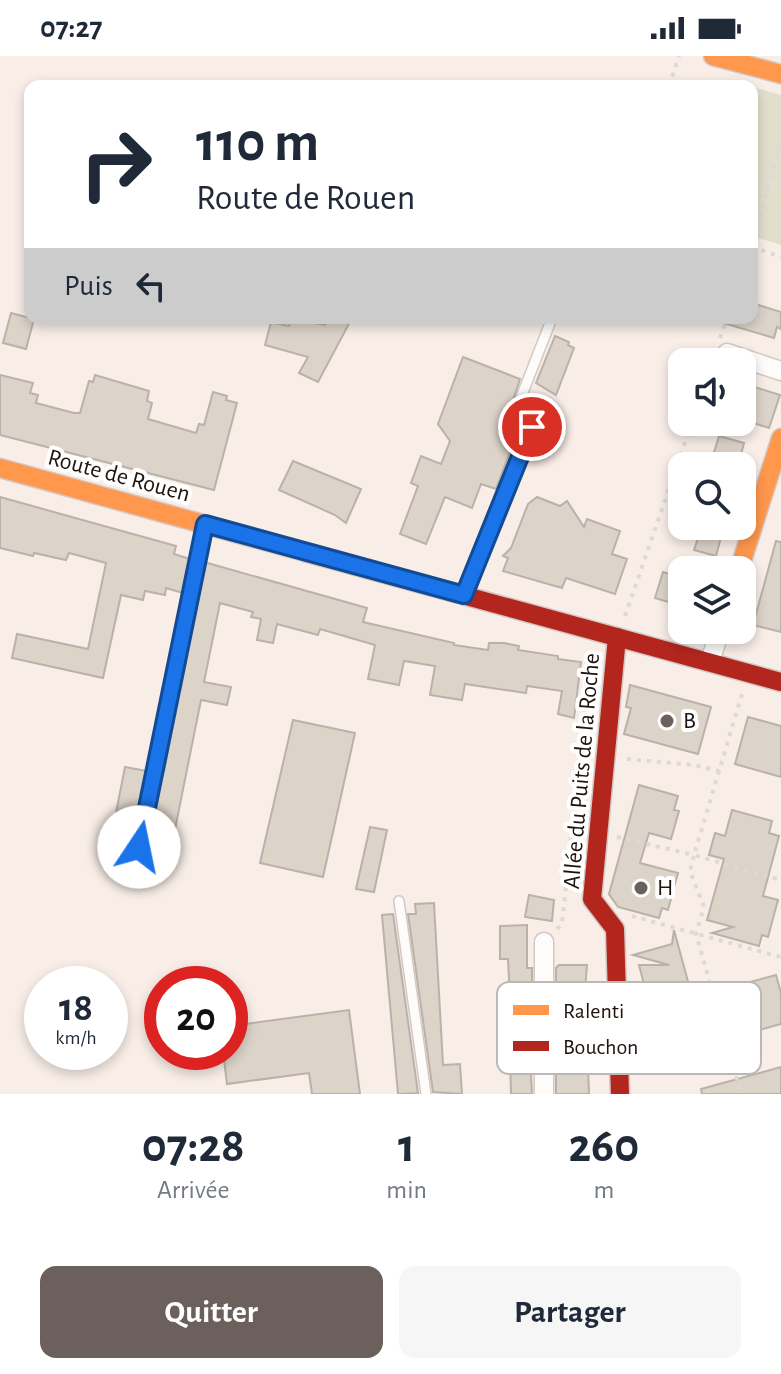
<!DOCTYPE html>
<html lang="fr">
<meta charset="utf-8">
<style>
:root{--surface:#fff;--page:#f6f6f7;--text:#1f2937;--muted:#747a83;--accent:#6b605b}
body{margin:0;font-family:"Alegreya Sans",sans-serif;background:var(--page);color:var(--text);height:100vh;display:flex;flex-direction:column;font-size:30px;white-space:nowrap}
*{box-sizing:border-box;margin:0}
p{font-size:26px;color:var(--muted)}
.icon{flex:none;width:44px;height:44px;fill:none;stroke:currentColor;stroke-width:2;stroke-linecap:round;stroke-linejoin:round}
.map{position:relative;height:1038px;overflow:hidden}
.panel{display:flex;flex-direction:column;background:var(--surface);flex:1}
.panel>*{flex:none}
.hud{position:absolute;left:24px;top:24px;width:734px;height:244px;border-radius:16px;box-shadow:0 4px 12px #0003;background:#fff;color:var(--text);overflow:hidden}
.buttons{position:absolute;left:668px;top:292px;display:grid;gap:16px}
.buttons a{display:grid;place-items:center;width:88px;height:88px;border-radius:16px;background:var(--surface);box-shadow:0 4px 12px #0003;font-size:40px}
.speed{position:absolute;left:24px;top:910px;display:flex;gap:16px;font-size:40px;font-weight:700;text-align:center}
.speed>*{display:grid;place-content:center;width:104px;height:104px;border-radius:50%;background:var(--surface);box-shadow:0 4px 12px #0003;line-height:1}
.speed small{font-size:20px;font-weight:400}
.speed .limit{border:12px solid #d22;background:#fff;color:#111}
.pin{position:absolute;display:grid;place-items:center;width:68px;height:68px;color:#fff;margin:-34px;border:4px solid #fff;border-radius:50%;box-shadow:0 2px 8px #0007}
.me{position:absolute;width:88px;margin:-44px;rotate:11deg;stroke-linejoin:round;filter:drop-shadow(0 0 6px #0008)}
.turn{display:flex;align-items:center;gap:28px;height:168px;padding:0 40px;font-size:36px}
.turn .icon{width:104px;height:104px;stroke-width:2.5}
.turn b{display:block;font-size:56px;line-height:68px}
.then{display:flex;align-items:center;height:76px;padding:0 40px;background:#0003;gap:16px;font-size:30px}
.eta{display:flex;justify-content:space-evenly;align-items:center;height:136px;text-align:center}
.eta b{font-size:48px;font-weight:700;line-height:56px}
.button{display:flex;gap:16px;margin-top:auto;padding:16px 40px}
.button a{flex:1;height:92px;border-radius:16px;background:var(--accent);color:#fff;font-size:32px;font-weight:700;line-height:92px;text-align:center}
.button a+a{background:var(--page);color:var(--text)}
.status{display:flex;justify-content:space-between;align-items:center;height:56px;padding:0 40px;background:var(--surface);direction:ltr}
.status svg{height:22px;fill:currentColor}
.map>svg:first-child{display:block}
.green{fill:#e1dfcc}
.building{fill:#dcd3c9;stroke:#bab2aa;stroke-width:2}
.lines{fill:none;stroke-linecap:round;stroke-linejoin:round}
.lane-casing{stroke:#d3c8c3;stroke-width:12}
.street-casing{stroke:#d3c8c3;stroke-width:21}
.slow-casing{stroke:#d3c8c3;stroke-width:21}
.jam-casing{stroke:#d3c8c3;stroke-width:21}
.path{stroke:#dcd9d7;stroke-width:4;stroke-dasharray:4 6;stroke-linecap:butt}
.lane{stroke:#fefcfb;stroke-width:9}
.street{stroke:#fefcfb;stroke-width:18}
.slow{stroke:#ff974d;stroke-width:18}
.jam{stroke:#b3261e;stroke-width:18}
.route-casing{stroke:#114b97;stroke-width:20}
.route{stroke:#1a73e8;stroke-width:14}
.poi-dot{fill:#6b605b;stroke:#fff;stroke-width:3}
.labels{text-anchor:middle;dominant-baseline:central;stroke-width:8;stroke-linejoin:round;paint-order:stroke}
.street-label{font-size:24px;fill:#1f140f;stroke:#fff}
.poi-label{font-size:24px;fill:#1f140f;stroke:#fff;text-anchor:start}
.key{fill:#fff;stroke:#bcb8b7;stroke-width:2}
.key-label{font-size:22px;fill:#1f140f}
</style>
<div class="status"><b>07:27</b><svg viewBox="0 0 49 12"><path d="M0 12V9h3v3zM5 12V6h3v6zM10 12V3h3v9zM15 12V0h3v12zM26 1h20v11H26zM47 4h2v5h-2z"/></svg></div>
<div class="map">
<svg width="781" height="1038" viewBox="0 0 781 1038">
<rect width="100%" height="100%" fill="#f8ede7"/>
<!-- green -->
<polygon class="green" points="752,31 781,39 781,189 752,180"/>
<!-- building -->
<g class="building">
<polygon points="752,247 781,256 781,273 777,271 774,282 720,266 720,262 752,262"/>
<polygon points="11,257 34,263 26,293 3,287"/>
<polygon points="291,262 325,269 328,262 352,262 318,326 299,317 308,301 265,289 271,266 289,270"/>
<polygon points="555,280 569,286 568,289 574,292 556,339 536,327"/>
<polygon points="463,301 520,323 505,368 518,374 496,433 481,428 472,452 445,441 426,488 400,478 418,430 411,427 421,400 441,408 450,385 438,368"/>
<polygon points="0,319 33,327 30,337 38,339 36,347 74,357 80,357 89,325 93,326 95,319 149,335 147,345 152,347 148,363 196,377 199,368 204,369 213,336 227,340 226,344 237,347 214,434 0,379"/>
<polygon points="742,327 780,339 769,372 747,365 750,358 742,355"/>
<polygon points="719,380 744,387 738,410 714,410 715,407 711,406"/>
<polygon points="293,405 361,433 346,467 335,459 279,434"/>
<polygon points="0,441 176,490 174,498 190,503 183,537 166,532 165,539 145,535 143,544 121,539 103,622 12,602 17,578 88,593 106,507 69,497 66,504 34,497 33,500 0,492"/>
<polygon points="537,441 560,450 567,445 584,471 587,463 620,475 612,498 627,503 615,538 566,522 562,532 503,515 508,502 503,500 511,492 528,448"/>
<polygon points="702,470 724,470 716,500 694,494"/>
<polygon points="776,485 781,486 781,576 753,569"/>
<polygon points="204,506 367,552 363,566 454,587 454,589 488,594 489,587 504,587 519,590 518,594 558,600 558,603 581,606 574,662 558,658 562,635 527,630 526,637 465,628 462,644 430,639 435,610 404,605 399,629 368,623 375,589 320,573 318,579 277,568 273,587 257,584 261,563 251,561 253,556 220,547 204,626 231,631 227,649 201,644 173,783 149,779 162,716 164,715"/>
<polygon points="663,516 682,522 682,550 655,542"/>
<polygon points="630,629 711,651 698,698 624,678 631,652 626,651"/>
<polygon points="748,661 781,670 781,721 735,708"/>
<polygon points="293,664 355,677 323,821 260,807"/>
<polygon points="125,711 147,715 134,776 113,772"/>
<polygon points="639,729 678,740 674,754 679,755 671,783 649,777 640,807 678,817 668,854 662,852 659,862 618,851 609,838"/>
<polygon points="732,754 772,765 769,777 779,780 763,840 778,844 768,881 762,879 759,890 712,877 733,871 707,864 724,803 709,799 715,777 725,780"/>
<polygon points="370,771 387,774 374,836 356,833"/>
<polygon points="529,839 554,844 552,865 525,861"/>
<polygon points="434,847 443,1009 460,1008 462,1038 433,1036 408,858 416,858 415,848"/>
<polygon points="393,858 418,1037 398,1038 382,859"/>
<polygon points="527,869 527,912 532,912 532,957 529,957 529,976 532,1038 511,1038 510,1000 502,1000 502,967 508,967 509,923 508,903 500,903 500,870"/>
<polygon points="674,874 706,992 664,1003 659,986 654,987 647,960 652,959 639,909 669,909 633,899 672,888"/>
<polygon points="559,909 587,909 585,934 589,1038 556,1038 556,1008 561,1008 560,958 556,958 556,912"/>
<polygon points="776,919 781,937 781,968 734,981 721,934"/>
<polygon points="349,954 360,1038 312,1038 309,1017 227,1028 223,996 230,996 230,970"/>
<polygon points="781,1011 781,1038 702,1038 701,1033"/>
</g>
<g class="lines">
<defs>
<g id="lane">
<polyline points="465,536 532,371 520,344 552,262"/>
<polyline points="139,791 204,471"/>
<polyline points="399,845 426,1038"/>
</g>
<g id="street">
<polyline points="727,297 781,315"/>
<polyline points="710,606 720,574"/>
<polyline points="544,886 544,1038"/>
</g>
<g id="slow">
<polyline points="713,0 781,18"/>
<polyline points="0,412 305,496"/>
<polyline points="739,514 781,382"/>
</g>
<g id="jam">
<polyline points="305,496 781,626"/>
<polyline points="617,581 592,843 615,873 620,1038"/>
</g>
</defs>
<!-- lane casing -->
<use href="#lane" class="lane-casing"/>
<!-- street casing -->
<use href="#street" class="street-casing"/>
<!-- slow casing -->
<use href="#slow" class="slow-casing"/>
<!-- jam casing -->
<use href="#jam" class="jam-casing"/>
<!-- path -->
<g class="path">
<polyline points="669,30 679,0"/>
<polyline points="752,190 781,85"/>
<polyline points="752,191 781,201"/>
<polyline points="720,282 727,262"/>
<polyline points="625,560 692,366"/>
<polyline points="742,638 694,799 781,824"/>
<polyline points="627,703 694,709 719,715"/>
<polyline points="617,781 694,799 690,815 704,851 696,878 741,1038"/>
<polyline points="632,860 781,901"/>
<polyline points="557,873 562,868 590,597"/>
</g>
<!-- lane -->
<use href="#lane" class="lane"/>
<!-- street -->
<use href="#street" class="street"/>
<!-- slow -->
<use href="#slow" class="slow"/>
<!-- jam -->
<use href="#jam" class="jam"/>
</g>
<g class="lines">
<defs>
<polyline id="route" points="139,791 205,468 464,539 532,371"/>
</defs>
<!-- route casing -->
<use href="#route" class="route-casing"/>
<!-- route -->
<use href="#route" class="route"/>
</g>
<!-- markers -->
<g class="poi-dot">
<circle cx="667" cy="665" r="8"/>
<circle cx="641" cy="832" r="8"/>
</g>
<g class="labels">
<!-- street labels -->
<g class="street-label">
<text transform="translate(119 420) rotate(15)">Route de Rouen</text>
<text transform="translate(582 715) rotate(-85)">Allée du Puits de la Roche</text>
</g>
<!-- poi labels -->
<g class="poi-label">
<text x="683" y="665">B</text>
<text x="657" y="832">H</text>
</g>
</g>
<!-- legend -->
<rect x="497" y="926" width="264" height="92" rx="12" class="key"/>
<rect x="513" y="949" width="36" height="10" fill="#ff974d"/>
<rect x="513" y="985" width="36" height="10" fill="#b3261e"/>
<g class="key-label">
<text x="563" y="962">Ralenti</text>
<text x="563" y="998">Bouchon</text>
</g>
</svg>
<div class="buttons">
<a><svg class="icon" aria-label="sound" viewBox="0 0 24 24"><path d="M4 9h4l5-4v14l-5-4H4zM17 9q2 3 0 6"/></svg></a>
<a><svg class="icon" aria-label="search" viewBox="0 0 24 24"><circle cx="10" cy="10" r="6"/><path d="M15 15l6 6"/></svg></a>
<a><svg class="icon" aria-label="layers" viewBox="0 0 24 24"><path d="M12 4l9 5-9 5-9-5zM3 14l9 5 9-5"/></svg></a>
</div>
<div class="speed"><div>18<small>km/h</small></div><div class="limit">20</div></div>
<div class="pin" style="left:532px;top:371px;background:#d93025"><svg class="icon" aria-label="arrive" viewBox="0 0 24 24"><path d="M6 21V4h12l-3 4 3 4H6"/></svg></div>
<svg class="me" style="left:139px;top:791px" viewBox="-20 -20 40 40"><circle r="19" fill="#fff"/><path d="M0-13L10 11 0 6-10 11z" fill="#1a73e8"/></svg>
<div class="hud">
<div class="turn"><svg class="icon" aria-label="right" viewBox="0 0 24 24"><path d="M7 20v-9h11M14 6l5 5-5 5"/></svg><div><b>110 m</b>Route de Rouen</div></div>
<div class="then">Puis<svg class="icon" aria-label="left" viewBox="0 0 24 24"><path d="M17 20v-9H6M10 6l-5 5 5 5"/></svg></div>
</div>
</div>
<section class="panel">
<div class="eta">
<div><b>07:28</b><p>Arrivée</p></div>
<div><b>1</b><p>min</p></div>
<div><b>260</b><p>m</p></div>
</div>
<div class="button"><a>Quitter</a><a>Partager</a></div>
</section>
